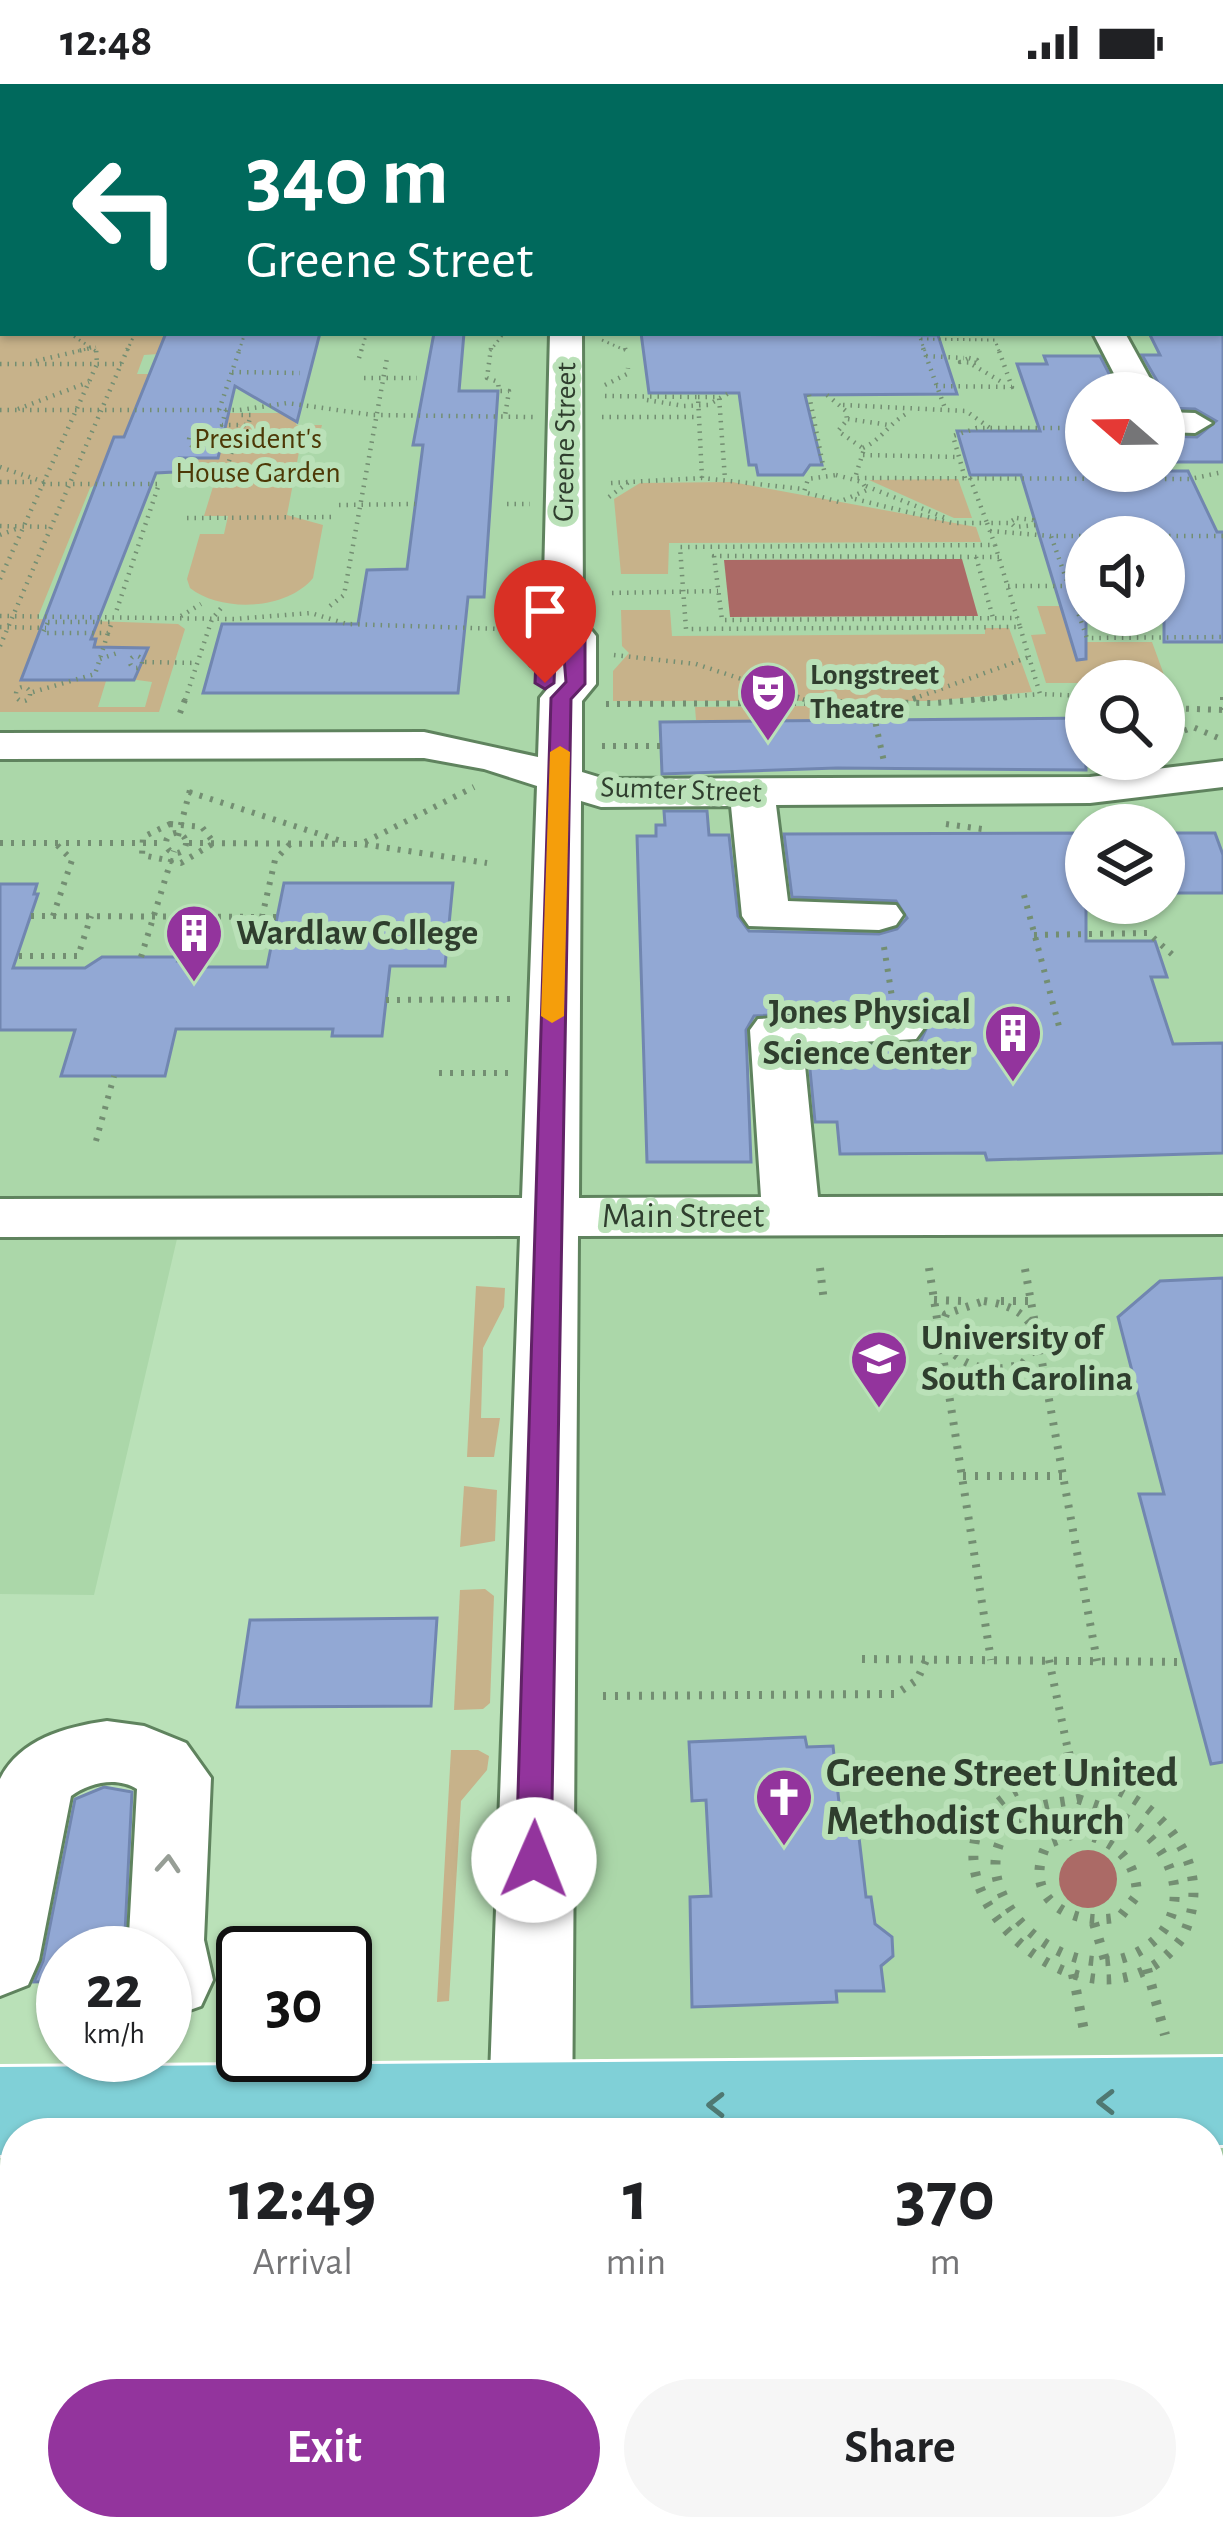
<!DOCTYPE html>
<style>
:root{--surface:#fff;--page:#f6f6f6;--text:#202124;--muted:#757577;--accent:#93349d}
body{margin:0;font-family:"Alegreya Sans",sans-serif;background:var(--page);color:var(--text);height:100vh;display:flex;flex-direction:column;font-size:45px;white-space:nowrap}
*{box-sizing:border-box;margin:0}
p{font-size:39px;color:var(--muted)}
.icon{flex:none;width:66px;height:66px;fill:none;stroke:currentColor;stroke-width:2;stroke-linecap:round;stroke-linejoin:round}
.map{position:relative;flex:1;overflow:hidden}
.sheet{position:absolute;left:0px;top:2034px;width:1224px;height:423px;display:flex;flex-direction:column;background:var(--surface);border-radius:48px 48px 0 0;box-shadow:0 3px 9px #0004}
.sheet>*{flex:none}
.banner{position:absolute;left:0px;top:0px;width:1224px;height:252px;box-shadow:0 3px 9px #0004;background:#00695c;color:#fff;overflow:hidden}
.needle{width:78px;rotate:290deg}
.tools{position:absolute;left:1065px;top:288px;display:grid;gap:24px}
.tools a{display:grid;place-items:center;width:120px;height:120px;border-radius:50%;background:var(--surface);box-shadow:0 3px 9px #0004;font-size:60px}
.speed{position:absolute;left:36px;top:1842px;display:flex;gap:24px;font-size:60px;font-weight:700;text-align:center}
.speed>*{display:grid;place-content:center;width:156px;height:156px;border-radius:50%;background:var(--surface);box-shadow:0 3px 9px #0004;line-height:1}
.speed small{font-size:30px;font-weight:400}
.speed .limit{border:6px solid #111;border-radius:18px;background:#fff;color:#111}
.pin{position:absolute;display:grid;place-items:center;width:102px;height:102px;color:#fff;margin:-123px -51px;border-radius:50% 50% 50% 0;rotate:-45deg;box-shadow:0 0 12px #0007}
.pin .icon{rotate:45deg}
.me{position:absolute;width:132px;margin:-66px;rotate:1deg;stroke-linejoin:round;filter:drop-shadow(0 0 9px #0008)}
.turn{display:flex;align-items:center;gap:42px;height:252px;padding:0 48px;font-size:54px}
.turn .icon{width:156px;height:156px;stroke-width:2.5}
.turn b{display:block;font-size:84px;line-height:102px}
.eta{display:flex;justify-content:space-evenly;align-items:center;height:204px;text-align:center}
.eta b{font-size:72px;font-weight:700;line-height:84px}
.button{display:flex;gap:24px;margin-top:auto;padding:24px 48px}
.button a{flex:1;height:138px;border-radius:72px;background:var(--accent);color:#fff;font-size:48px;font-weight:700;line-height:138px;text-align:center}
.button a+a{background:var(--page);color:var(--text)}
.status{display:flex;justify-content:space-between;align-items:center;height:84px;padding:0 60px;background:var(--surface);direction:ltr}
.status svg{height:33px;fill:currentColor}
.map>svg:first-child{display:block}
.built{fill:#abd7a9;fill-rule:evenodd}
.green{fill:#c7b28a;fill-rule:evenodd}
.water{fill:#ab6a66}
.building{fill:#92a8d4;stroke:#7186b0;stroke-width:3}
.lines{fill:none;stroke-linecap:round;stroke-linejoin:round}
.minor-casing{stroke:#5f835e;stroke-width:6}
.major-casing{stroke:#fff;stroke-width:6}
.path-far4{stroke:#738e72;stroke-width:3;stroke-dasharray:1.5 4.5;stroke-linecap:butt}
.path-far3{stroke:#738e72;stroke-width:4.5;stroke-dasharray:1.5 6;stroke-linecap:butt}
.path-far2{stroke:#738e72;stroke-width:6;stroke-dasharray:3 8;stroke-linecap:butt}
.path-far1{stroke:#738e72;stroke-width:8;stroke-dasharray:3 9;stroke-linecap:butt}
.path{stroke:#738e72;stroke-width:10;stroke-dasharray:4.5 12;stroke-linecap:butt}
.minor{fill:#fff;fill-rule:evenodd}
.major{fill:#80d0d7;fill-rule:evenodd}
.path-bridge{stroke:#738e72;stroke-width:4.5;stroke-dasharray:1.5 6;stroke-linecap:butt}
.oneway{stroke:#979e96}
.oneway2{stroke:#4f7872}
.route{fill:#93349d;stroke:#602266;stroke-width:3}
.slow{fill:#f59e0b}
.labels{text-anchor:middle;dominant-baseline:central;stroke-width:12;stroke-linejoin:round;paint-order:stroke}
.far-park-label{font-size:30px;fill:#4d3806;stroke:#bae1b8}
.far-street-label{font-size:30px;fill:#2f3e2e;stroke:#bae1b8}
.far-poi-label{font-size:30px;font-weight:bold;fill:#2f3e2e;stroke:#bae1b8;text-anchor:start}
.poi-label{font-size:36px;font-weight:bold;fill:#2f3e2e;stroke:#bae1b8;text-anchor:start}
.street-label{font-size:36px;fill:#2f3e2e;stroke:#bae1b8}
.near-poi-label{font-size:42px;font-weight:bold;fill:#2f3e2e;stroke:#bae1b8;text-anchor:start}
</style>
<div class="status"><b>12:48</b><svg viewBox="0 0 49 12"><path d="M0 12V9h3v3zM5 12V6h3v6zM10 12V3h3v9zM15 12V0h3v12zM26 1h20v11H26zM47 4h2v5h-2z"/></svg></div>
<div class="map">
<svg width="1223" height="2455" viewBox="0 0 1223 2455">
<rect width="100%" height="100%" fill="#bae1b8"/>
<!-- built -->
<path class="built" d="M0,0L733,3H3V249H1221L1223,50V2455H0V2124H15V2442H1209V2049H521L538,1142H180L94,1511L0,1510ZM1086,309H1164V387H1086ZM1086,453H1164V531H1086ZM1086,597H1164V675H1086ZM1086,741H1164V819H1086Z"/>
<!-- green -->
<g class="green">
<path d="M0,178L3,249H166L158,270L144,271L137,290H150L109,392L90,404L37,535L178,540L185,545L159,628H0ZM38,555H95L81,596L21,595ZM115,593L152,598L145,623H98L106,597Z"/>
<path d="M221,329H299L296,341H322L315,367L299,368L287,431L323,441L313,494C287,526 222,529 190,504L187,495L200,450H224L228,432H204L220,380H168Z"/>
<polygon points="958,395 972,434 954,434 869,396"/>
<polygon points="732,398 976,443 981,458 669,459 668,490 621,490 614,415 640,399"/>
<polygon points="1037,522 1061,522 1072,558 1152,558 1167,599 1046,599 1031,551 1046,550"/>
<polygon points="621,526 670,526 672,552 985,550 985,544 1009,544 1032,608 929,617 613,617 613,587 629,569 622,562"/>
<polygon points="811,622 813,636 696,636 695,623"/>
<polygon points="476,1202 505,1204 504,1223 483,1264 481,1334 500,1334 494,1373 467,1373"/>
<polygon points="464,1402 497,1406 495,1457 460,1463"/>
<polygon points="485,1505 494,1512 490,1619 483,1625 454,1626 460,1506"/>
<polygon points="451,1666 478,1666 489,1672 487,1686 461,1717 449,1917 437,1918"/>
<polygon points="0,2324 15,2324 15,2442 394,2442 393,2455 0,2455"/>
</g>
<!-- water -->
<g class="water">
<polygon points="962,475 978,532 730,533 724,476"/>
<circle cx="1088" cy="1795" r="29"/>
</g>
<!-- building -->
<g class="building">
<polygon points="166,249 320,249 297,338 235,302 218,374 179,374 174,388 156,389 91,555 96,555 94,563 148,564 134,596 21,596 114,353 124,353"/>
<polygon points="434,249 464,249 459,307 498,307 484,513 468,513 458,609 203,609 222,540 358,540 367,486 407,485 423,361 413,361"/>
<polygon points="641,249 938,251 957,310 805,311 822,381 810,381 803,391 758,391 756,381 749,381 739,309 649,309"/>
<polygon points="1149,249 1223,249 1223,378 1164,378 1164,352 1197,353 1216,337 1195,325 1164,324 1164,309 1142,271 1160,271"/>
<polygon points="1044,272 1100,272 1119,309 1086,309 1086,387 1188,387 1217,448 1223,448 1223,558 1164,558 1164,453 1086,453 1086,575 1077,576 1021,391 970,391 957,347 1040,347 1017,280 1047,280"/>
<polygon points="1086,634 1086,686 837,684 662,690 660,638"/>
<polygon points="664,727 707,727 709,751 729,751 738,832 749,847 879,850 897,845 907,834 896,817 792,813 784,750 1086,749 1086,857 1155,857 1167,893 1151,893 1173,960 1223,959 1223,1069 987,1076 985,1069 840,1070 837,1038 815,1038 808,965 920,958 928,941 917,929 898,924 754,932 746,946 751,1078 647,1078 637,752 656,752 656,741 665,741"/>
<polygon points="1164,749 1215,749 1223,771 1223,809 1164,809"/>
<polygon points="284,799 453,799 445,882 390,882 382,952 332,952 333,945 176,945 165,992 61,992 75,946 0,946 0,800 37,800 34,810 38,810 13,884 85,884 102,873 180,873 178,877 192,877 190,883 267,883"/>
<polygon points="1223,1194 1223,1678 1211,1680 1139,1410 1164,1410 1118,1233 1160,1197"/>
<polygon points="437,1534 431,1622 237,1623 250,1536"/>
<polygon points="805,1653 807,1663 833,1662 840,1728 856,1728 866,1813 871,1813 875,1840 892,1853 893,1872 881,1882 884,1907 836,1907 837,1918 692,1923 690,1813 711,1812 706,1716 692,1717 689,1658"/>
<polygon points="104,1703 132,1708 124,1869 63,1869 63,1897 34,1898 43,1877 75,1715"/>
</g>
<g class="lines">
<defs>
<g id="minor">
<rect x="571" y="0" width="24" height="3"/>
<rect x="717" y="0" width="24" height="3"/>
<rect x="0" y="27" width="3" height="16"/>
<rect x="1221" y="39" width="2" height="16"/>
<rect x="1221" y="163" width="2" height="18"/>
<path d="M550,249H582L583,536L596,552V600L582,617V688L605,695L1090,693L1223,677V703L1090,719L776,721L788,817L896,821L903,831L896,841L879,846L749,842L742,832L731,722L601,723L581,717L579,1114L761,1113L750,946L758,935L898,928L916,933L924,944L916,955L803,961L818,1113L1223,1112V1150L578,1152L572,2049H488L520,1152L0,1153V1115L522,1114L537,702L484,685L424,674L0,675V649L424,648L538,673L540,614L554,597L555,582L531,581C519,563 529,549 543,535Z"/>
<polygon points="1093,249 1125,249 1158,309 1124,309"/>
<polygon points="1164,328 1195,329 1212,339 1195,349 1164,348"/>
<path d="M107,1637L144,1642L186,1659L211,1694L204,1856L213,1896L201,1922L173,1932L165,1929V1869H128L137,1705C116,1692 89,1699 71,1712L39,1876L28,1901L0,1912V1695C20,1655 65,1643 107,1637Z"/>
<rect x="482" y="2442" width="96" height="13"/>
</g>
<g id="major">
<polygon points="1223,1973 1223,2061 1209,2061 1209,2049 15,2049 15,2071 0,2071 0,1983"/>
<rect x="1209" y="2132" width="14" height="96"/>
<rect x="0" y="2144" width="15" height="96"/>
</g>
</defs>
<!-- minor casing -->
<use href="#minor" class="minor-casing"/>
<!-- major casing -->
<use href="#major" class="major-casing"/>
<!-- path-far4 -->
<g class="path-far4">
<polyline points="215,3 329,3"/>
<polyline points="0,242 3,237"/>
<polyline points="69,249 96,267"/>
<polyline points="918,249 925,267"/>
<polyline points="921,255 995,256 999,267"/>
<polyline points="602,256 627,267"/>
<polyline points="78,267 96,263"/>
<polyline points="127,267 135,249"/>
<polyline points="239,267 245,249"/>
<polyline points="361,267 367,249"/>
<polyline points="490,267 504,249"/>
</g>
<!-- path-far3 -->
<g class="path-far3">
<polyline points="491,264 487,294 498,298 499,307 509,307 505,332"/>
<polyline points="625,264 627,271"/>
<polyline points="923,264 946,327"/>
<polyline points="926,272 964,274"/>
<polyline points="359,274 362,264"/>
<polygon points="969,274 977,276 979,279 960,278"/>
<polyline points="36,277 91,264"/>
<polyline points="0,280 122,280"/>
<polyline points="973,281 1005,300"/>
<polyline points="232,288 300,289"/>
<polyline points="364,294 417,294"/>
<polyline points="605,301 627,290 628,284"/>
<polyline points="936,302 1012,303 998,264"/>
<polyline points="809,311 825,391"/>
<polyline points="827,311 846,327 847,336 838,347 864,365 855,394 1190,395 1223,388"/>
<polyline points="605,312 698,313 702,394"/>
<polyline points="698,313 719,313 725,395"/>
<polyline points="647,316 684,322"/>
<polyline points="843,321 966,327 990,344"/>
<polyline points="18,325 89,298"/>
<polyline points="0,326 240,326 287,319 373,331 533,333"/>
<polyline points="219,326 240,264"/>
<polyline points="226,326 222,341 248,341 251,331 238,331"/>
<polyline points="602,333 699,333"/>
<polyline points="848,335 889,341"/>
<circle cx="196" cy="356" r="7"/>
<polyline points="207,356 235,356"/>
<path d="M863,364C884,354 889,338 910,328"/>
<polyline points="863,371 959,373"/>
<polyline points="229,377 240,341"/>
<polyline points="0,383 44,398"/>
<polygon points="836,391 862,398 867,406 839,418 804,408 808,395"/>
<polyline points="965,394 953,352 977,344 1086,344"/>
<polyline points="970,394 987,439 1010,439"/>
<polyline points="0,398 36,398"/>
<polyline points="611,399 702,394 803,405"/>
<polyline points="43,400 159,400 115,531"/>
<polyline points="866,402 948,435"/>
<polyline points="609,413 630,397"/>
<polyline points="855,415 952,439 987,439 995,461"/>
<polyline points="507,420 530,420"/>
<polyline points="339,421 415,420"/>
<polyline points="187,434 336,433"/>
<polygon points="1017,434 1033,436 1036,441 1015,443 1010,438"/>
<polyline points="0,442 52,443"/>
<polyline points="990,447 1051,452"/>
<polyline points="0,451 16,445"/>
<polyline points="1223,452 1051,452 1087,554 1223,553"/>
<polygon points="995,461 1020,543 686,545 680,463"/>
<polyline points="976,473 993,534"/>
<polyline points="999,473 714,472 722,536 1018,534"/>
<polyline points="0,495 97,280 96,264"/>
<polyline points="1008,502 1068,502"/>
<polyline points="612,509 718,507"/>
<polyline points="330,522 344,511 387,274"/>
<polyline points="0,532 234,535 311,529 347,540 500,545"/>
<polyline points="181,532 201,520"/>
<polygon points="48,538 112,538 108,549 43,549"/>
<polyline points="0,543 46,544"/>
<polyline points="1020,543 1040,610 1086,612"/>
<polyline points="0,562 128,264"/>
<polyline points="614,571 696,580 805,616"/>
<circle cx="136" cy="578" r="6"/>
<polyline points="100,575 120,568"/>
<polyline points="145,578 197,579"/>
<circle cx="23" cy="610" r="7"/>
<polyline points="33,608 95,590 108,549"/>
<polyline points="913,615 1029,573"/>
<polyline points="185,616 212,535 222,523"/>
<polyline points="973,616 1040,610"/>
</g>
<!-- path-far2 -->
<g class="path-far2">
<polyline points="796,613 812,618 934,619 1009,613"/>
<polyline points="1223,613 1223,626"/>
<polyline points="913,615 919,613"/>
<polyline points="871,618 884,678"/>
<polyline points="606,620 805,619"/>
<polyline points="1164,624 1223,626"/>
<polyline points="180,629 186,613"/>
<polyline points="1164,630 1169,647"/>
<polyline points="1164,655 1193,643 1223,656"/>
<polyline points="602,662 661,662"/>
<polyline points="189,708 341,757"/>
<polygon points="170,740 202,743 214,759 181,779 142,771 143,753"/>
<polyline points="946,740 982,745 981,738"/>
<circle cx="176" cy="759" r="10"/>
<polyline points="178,752 190,706"/>
<polyline points="365,758 474,703"/>
<polyline points="0,759 162,759"/>
<polyline points="189,759 362,760 487,779"/>
<polyline points="1024,811 1060,946"/>
<polyline points="31,832 277,833"/>
<polyline points="53,832 72,776 57,761"/>
<polyline points="262,833 275,776 290,760"/>
<polyline points="1034,851 1148,849 1174,872"/>
<polyline points="884,863 892,913"/>
<polyline points="19,872 78,872 91,832"/>
<polyline points="141,873 174,767"/>
<polyline points="386,916 510,915"/>
<polyline points="439,989 510,989"/>
<polyline points="96,1057 114,992"/>
</g>
<!-- path-far1 -->
<g class="path-far1">
<polyline points="820,1184 824,1218"/>
<polyline points="929,1184 991,1576"/>
<polyline points="1025,1185 1097,1577"/>
<polyline points="934,1216 962,1217"/>
<path d="M984,1217C1012,1221 1033,1231 1038,1261L1022,1280C987,1290 958,1284 939,1251L946,1230Z"/>
<polyline points="1001,1217 1031,1217"/>
<polyline points="946,1287 974,1287"/>
<polyline points="1013,1287 1044,1287"/>
<polyline points="963,1392 1063,1392"/>
<polyline points="862,1575 1184,1578"/>
<polyline points="1049,1576 1069,1671"/>
<polyline points="603,1612 896,1610 917,1596 926,1576"/>
</g>
<!-- path -->
<g class="path">
<polyline points="1068,1668 1078,1715"/>
<path d="M1073,1692C1146,1704 1223,1771 1182,1854C1091,1981 889,1782 1012,1709C1028,1700 1055,1697 1073,1692Z"/>
<path d="M1078,1715C1102,1723 1124,1730 1143,1747C1180,1779 1189,1834 1146,1863C1060,1923 931,1778 1033,1725C1046,1719 1064,1718 1078,1715Z"/>
<path d="M1077,1749C1112,1755 1136,1773 1137,1811L1120,1833C1070,1844 1020,1814 1047,1760Z"/>
<polyline points="1094,1839 1105,1876"/>
<polyline points="1147,1885 1165,1951"/>
<polyline points="1073,1890 1085,1952"/>
</g>
<!-- minor -->
<use href="#minor" class="minor"/>
<!-- major -->
<use href="#major" class="major"/>
<!-- path-bridge -->
<polyline class="path-bridge" points="684,322 708,321 729,309"/>
</g>
<!-- one-way arrows -->
<defs><path id="oneway-chevron" d="M-2-3.5L2.5 0L-2 3.5" fill="none" stroke-width="1.6" stroke-linecap="round" stroke-linejoin="round" transform="scale(3)"/></defs>
<use class="oneway" href="#oneway-chevron" transform="translate(168 1780) rotate(-86)"/>
<g class="oneway2">
<use href="#oneway-chevron" transform="translate(1106 2018) rotate(180)"/>
<use href="#oneway-chevron" transform="translate(716 2021) rotate(180)"/>
</g>
<!-- route -->
<polygon class="route" points="562,533 585,552 585,600 571,615 551,1776 546,1786 534,1791 522,1786 516,1776 551,614 566,598 562,549 556,555 554,599 545,605 535,599 537,554"/>
<!-- slow -->
<polygon class="slow" points="560,662 570,668 564,932 552,939 541,932 550,668"/>
<!-- icons -->
<defs>
<symbol id="theatre-pin" viewBox="-11 -11 22 30"><path d="M0 17L-7.5 6A9.5 9.5 0 1 1 7.5 6Z" fill="#93349d" stroke="#bae1b8"/><path d="M-5-5.5Q0-4 5-5.5V0Q5 5 0 6Q-5 5-5 0ZM-3.3-2.5H-1v1.5H-3.3ZM1-2.5H3.3v1.5H1ZM-2.8 1Q0 5.5 2.8 1Z" fill="#fff"/></symbol>
<symbol id="building-pin" viewBox="-11 -11 22 30"><path d="M0 17L-7.5 6A9.5 9.5 0 1 1 7.5 6Z" fill="#93349d" stroke="#bae1b8"/><path d="M-4-6H4V6H1V3H-1V6H-4ZM-2.5-4.3h1.7v1.8h-1.7ZM.8-4.3h1.7v1.8H.8ZM-2.5-1h1.7V.8h-1.7ZM.8-1h1.7V.8H.8Z" fill="#fff"/></symbol>
<symbol id="university-pin" viewBox="-11 -11 22 30"><path d="M0 17L-7.5 6A9.5 9.5 0 1 1 7.5 6Z" fill="#93349d" stroke="#bae1b8"/><path d="M0-5L7-2L0 1L-7-2ZM-4 1L0 2.5L4 1V4Q0 6-4 4Z" fill="#fff"/></symbol>
<symbol id="church-pin" viewBox="-11 -11 22 30"><path d="M0 17L-7.5 6A9.5 9.5 0 1 1 7.5 6Z" fill="#93349d" stroke="#bae1b8"/><path d="M-1.2-6h2.4v3.5h3.3v2.4h-3.3V6h-2.4V-.1h-3.3v-2.4h3.3Z" fill="#fff"/></symbol>
</defs>
<g fill-rule="evenodd">
<use href="#theatre-pin" x="735" y="575" width="66" height="90"/>
<use href="#building-pin" x="161" y="816" width="66" height="90"/>
<use href="#building-pin" x="980" y="916" width="66" height="90"/>
<use href="#university-pin" x="846" y="1242" width="66" height="90"/>
<use href="#church-pin" x="751" y="1680" width="66" height="90"/>
</g>
<g class="labels">
<!-- far-park labels -->
<g class="far-park-label">
<text x="258" y="355">President's<tspan x="258" dy="34">House Garden</tspan></text>
</g>
<!-- far-street labels -->
<g class="far-street-label">
<text transform="translate(565 358) rotate(-89)">Greene Street</text>
<text transform="translate(681 706) rotate(2)">Sumter Street</text>
</g>
<!-- far-poi labels -->
<g class="far-poi-label">
<text x="810" y="591">Longstreet<tspan x="810" dy="34">Theatre</tspan></text>
</g>
<!-- poi labels -->
<g class="poi-label">
<text x="236" y="849">Wardlaw College</text>
<text x="971" y="928" text-anchor="end">Jones Physical<tspan x="971" dy="41">Science Center</tspan></text>
<text x="921" y="1254">University of<tspan x="921" dy="41">South Carolina</tspan></text>
</g>
<!-- street labels -->
<g class="street-label">
<text x="683" y="1132">Main Street</text>
</g>
<!-- near-poi labels -->
<g class="near-poi-label">
<text x="826" y="1689">Greene Street United<tspan x="826" dy="48">Methodist Church</tspan></text>
</g>
</g>
</svg>
<div class="tools">
<a><svg class="needle" viewBox="-14 -14 28 28"><path d="M0-13l5 13h-10z" fill="#e53935"/><path d="M0 13l5-13h-10z" fill="#757577"/></svg></a>
<a><svg class="icon" aria-label="sound" viewBox="0 0 24 24"><path d="M4 9h4l5-4v14l-5-4H4zM17 9q2 3 0 6"/></svg></a>
<a><svg class="icon" aria-label="search" viewBox="0 0 24 24"><circle cx="10" cy="10" r="6"/><path d="M15 15l6 6"/></svg></a>
<a><svg class="icon" aria-label="layers" viewBox="0 0 24 24"><path d="M12 4l9 5-9 5-9-5zM3 14l9 5 9-5"/></svg></a>
</div>
<div class="speed"><div>22<small>km/h</small></div><div class="limit">30</div></div>
<div class="pin" style="left:545px;top:599px;background:#d93025"><svg class="icon" aria-label="arrive" viewBox="0 0 24 24"><path d="M6 21V4h12l-3 4 3 4H6"/></svg></div>
<svg class="me" style="left:534px;top:1776px" viewBox="-20 -20 40 40"><circle r="19" fill="#fff"/><path d="M0-13L10 11 0 6-10 11z" fill="#93349d"/></svg>
<div class="banner">
<div class="turn"><svg class="icon" aria-label="left" viewBox="0 0 24 24"><path d="M17 20v-9H6M10 6l-5 5 5 5"/></svg><div><b>340 m</b>Greene Street</div></div>
</div>
<section class="sheet">
<div class="eta">
<div><b>12:49</b><p>Arrival</p></div>
<div><b>1</b><p>min</p></div>
<div><b>370</b><p>m</p></div>
</div>
<div class="button"><a>Exit</a><a>Share</a></div>
</section>
</div>
